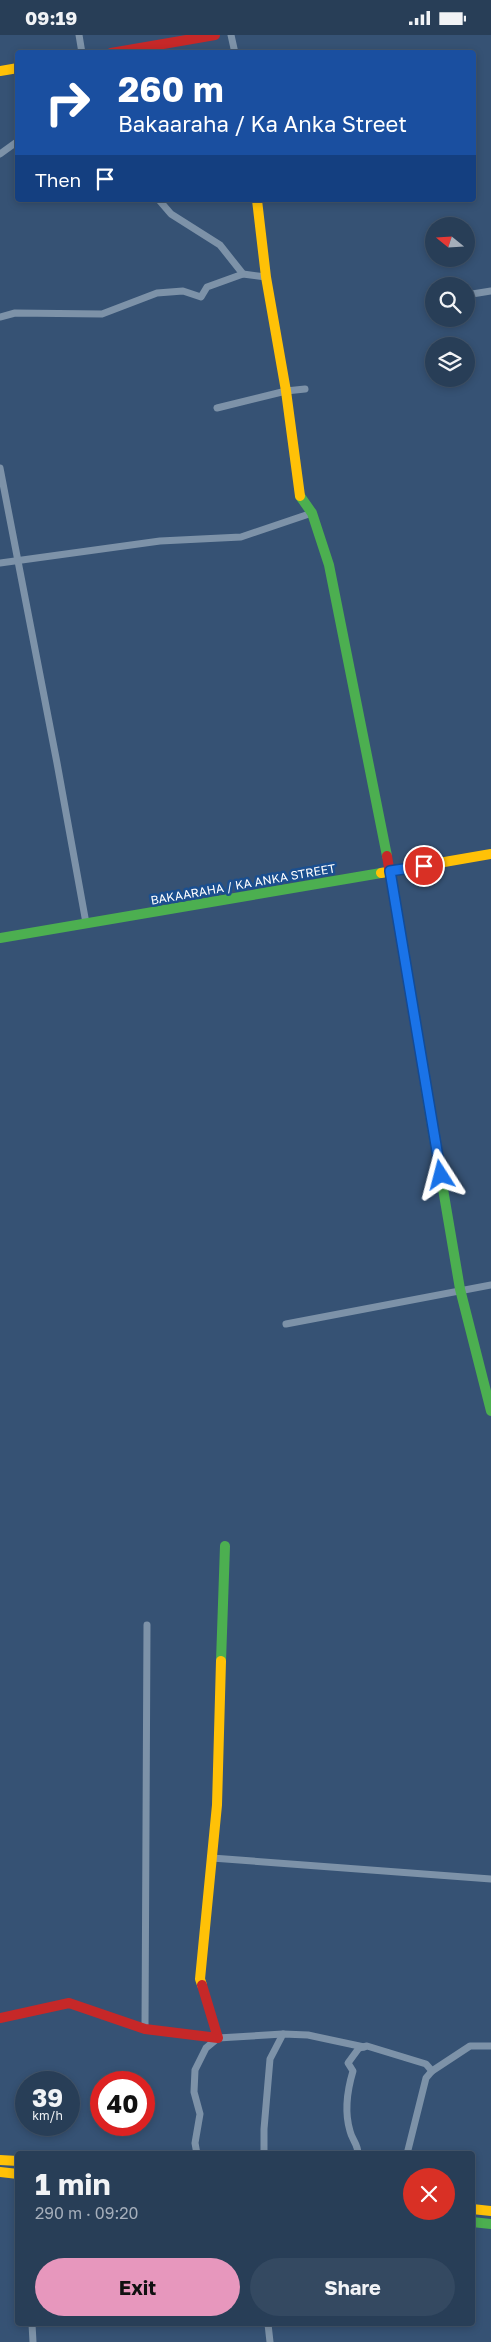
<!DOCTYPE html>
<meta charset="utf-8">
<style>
:root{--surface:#283e57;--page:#344961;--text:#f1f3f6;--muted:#a5aeba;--line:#44576d;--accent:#e797bd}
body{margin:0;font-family:"Golos Text",sans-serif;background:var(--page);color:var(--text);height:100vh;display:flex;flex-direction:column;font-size:19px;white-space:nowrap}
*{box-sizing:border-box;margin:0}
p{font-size:16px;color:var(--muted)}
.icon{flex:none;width:28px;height:28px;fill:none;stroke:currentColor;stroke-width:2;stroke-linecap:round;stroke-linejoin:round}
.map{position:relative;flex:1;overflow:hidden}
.side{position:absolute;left:15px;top:2116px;width:460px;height:175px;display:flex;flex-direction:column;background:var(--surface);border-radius:5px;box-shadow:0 2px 8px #0003,0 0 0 1px var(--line)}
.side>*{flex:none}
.banner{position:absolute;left:15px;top:15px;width:461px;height:152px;border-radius:5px;box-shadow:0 2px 8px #0003,0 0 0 1px var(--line);background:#1a4fa0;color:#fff;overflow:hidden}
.needle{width:32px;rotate:288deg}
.controls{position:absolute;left:425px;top:182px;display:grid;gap:10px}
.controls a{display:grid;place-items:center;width:50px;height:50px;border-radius:50%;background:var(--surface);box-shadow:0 2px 8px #0003,0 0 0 1px var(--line);font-size:25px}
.speed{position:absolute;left:15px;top:2036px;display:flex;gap:10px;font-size:25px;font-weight:700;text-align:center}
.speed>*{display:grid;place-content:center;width:65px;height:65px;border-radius:50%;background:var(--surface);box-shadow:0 2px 8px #0003,0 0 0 1px var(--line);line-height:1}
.speed small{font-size:12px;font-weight:400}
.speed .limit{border:8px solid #d22;background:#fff;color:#111}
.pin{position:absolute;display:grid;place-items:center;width:42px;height:42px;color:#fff;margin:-21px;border:2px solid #fff;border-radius:50%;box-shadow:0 1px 5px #0007}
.me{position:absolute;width:55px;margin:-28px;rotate:351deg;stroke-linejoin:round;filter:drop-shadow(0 0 4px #0008)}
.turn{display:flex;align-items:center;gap:18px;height:105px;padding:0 20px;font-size:22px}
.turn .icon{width:65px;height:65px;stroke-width:2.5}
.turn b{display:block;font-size:35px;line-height:42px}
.then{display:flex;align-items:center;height:48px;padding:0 20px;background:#0003;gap:10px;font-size:19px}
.round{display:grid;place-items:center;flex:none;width:52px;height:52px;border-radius:26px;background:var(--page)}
.overview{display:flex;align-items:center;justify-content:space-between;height:85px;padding:0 20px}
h1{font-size:30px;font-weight:700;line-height:38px}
.primary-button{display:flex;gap:10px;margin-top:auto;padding:10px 20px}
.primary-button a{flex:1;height:58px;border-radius:30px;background:var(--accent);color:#111;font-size:20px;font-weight:700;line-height:58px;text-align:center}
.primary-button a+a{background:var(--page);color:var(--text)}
.status{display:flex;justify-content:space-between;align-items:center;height:35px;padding:0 25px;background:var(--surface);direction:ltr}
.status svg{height:14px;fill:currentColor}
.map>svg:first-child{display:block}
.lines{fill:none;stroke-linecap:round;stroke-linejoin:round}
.street{stroke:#7d92a8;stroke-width:7}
.fast{stroke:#4caf50;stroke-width:10}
.slow{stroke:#ffc107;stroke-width:10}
.jam{stroke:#c62828;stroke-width:10}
.route-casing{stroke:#114b97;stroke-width:12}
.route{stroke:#1a73e8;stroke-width:9}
.labels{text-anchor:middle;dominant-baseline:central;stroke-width:5;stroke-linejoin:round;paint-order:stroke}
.street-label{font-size:12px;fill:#fff;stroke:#1b4f8f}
</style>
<div class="status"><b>09:19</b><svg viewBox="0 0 49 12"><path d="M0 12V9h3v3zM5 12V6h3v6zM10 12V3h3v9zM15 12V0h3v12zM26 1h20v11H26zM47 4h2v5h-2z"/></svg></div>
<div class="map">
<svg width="491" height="2307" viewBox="0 0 491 2307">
<rect width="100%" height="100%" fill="#365274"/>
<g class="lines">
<!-- street -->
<g class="street">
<polyline points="79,0 82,18"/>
<polyline points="231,0 235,18"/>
<polyline points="0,119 18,106"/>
<polyline points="159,165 171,179 220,210 243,239 266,242"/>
<polyline points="466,260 491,256"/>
<polyline points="0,282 15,278 102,279 157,258 183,256 201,262 207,252 243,239"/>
<polyline points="217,373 286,356 305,354"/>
<polyline points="0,433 57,728 86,888"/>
<polyline points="0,528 160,506 241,502 312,478"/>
<polyline points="286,1289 491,1250"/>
<polyline points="212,1823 491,1844"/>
<polyline points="145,1994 147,1590"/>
<polyline points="197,2119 195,2108 200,2079 194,2057 195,2035 206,2013 218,2003 283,1999"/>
<polyline points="264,2119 264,2094 270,2024 283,1999 308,2000 364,2012"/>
<path d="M358,2119C358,2109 352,2105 350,2096C344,2076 347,2056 353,2036L348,2028L359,2013L367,2011L426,2029L432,2036"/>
<polyline points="407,2119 426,2043 432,2036 470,2011 491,2011"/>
<polyline points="32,2289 33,2307"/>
<polyline points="268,2289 270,2307"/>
</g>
<!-- fast -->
<g class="fast">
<polyline points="300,461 312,478 329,530 387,821"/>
<polyline points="0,903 381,838"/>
<polyline points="425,1048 460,1254 491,1376"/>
<polyline points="221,1626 225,1511"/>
<polyline points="472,2187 491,2189"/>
</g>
<!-- slow -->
<g class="slow">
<polyline points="0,36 18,33"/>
<polyline points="257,165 266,242 286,356 300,461"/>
<polyline points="381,838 491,819"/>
<polyline points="202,1950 200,1944 217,1770 221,1626"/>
<polyline points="0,2125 18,2126"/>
<polyline points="0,2137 18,2139"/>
<polyline points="472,2174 491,2176"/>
</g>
<!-- jam -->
<g class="jam">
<polyline points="111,18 215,0"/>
<polyline points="387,821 425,1048"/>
<polyline points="0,1983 69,1968 145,1994 218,2003 202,1950"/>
</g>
</g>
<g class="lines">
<defs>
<polyline id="route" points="424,831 390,836 441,1140"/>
</defs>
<!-- route casing -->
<use href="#route" class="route-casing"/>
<!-- route -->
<use href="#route" class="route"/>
</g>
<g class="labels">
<!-- street labels -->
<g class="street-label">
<text transform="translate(243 849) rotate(-10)">BAKAARAHA / KA ANKA STREET</text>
</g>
</g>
</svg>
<div class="controls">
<a><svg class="needle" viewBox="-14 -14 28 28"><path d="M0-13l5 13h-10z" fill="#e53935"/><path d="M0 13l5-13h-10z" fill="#a5aeba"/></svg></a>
<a><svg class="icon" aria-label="search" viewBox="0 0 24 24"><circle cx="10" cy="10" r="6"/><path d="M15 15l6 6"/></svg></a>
<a><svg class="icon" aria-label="layers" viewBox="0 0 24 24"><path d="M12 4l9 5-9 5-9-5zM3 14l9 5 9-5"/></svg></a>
</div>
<div class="speed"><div>39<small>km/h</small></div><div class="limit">40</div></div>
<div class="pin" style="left:424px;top:831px;background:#d93025"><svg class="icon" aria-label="arrive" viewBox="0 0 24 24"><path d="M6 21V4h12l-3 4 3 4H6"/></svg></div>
<svg class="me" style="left:441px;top:1140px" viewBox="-20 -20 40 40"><path d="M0-17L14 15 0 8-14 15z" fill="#1a73e8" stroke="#fff" stroke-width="4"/></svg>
<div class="banner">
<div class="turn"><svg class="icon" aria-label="right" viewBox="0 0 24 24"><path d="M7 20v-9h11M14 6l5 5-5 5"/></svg><div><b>260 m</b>Bakaaraha / Ka Anka Street</div></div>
<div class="then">Then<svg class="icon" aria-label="arrive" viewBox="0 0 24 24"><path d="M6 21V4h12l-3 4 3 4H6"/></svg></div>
</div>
<section class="side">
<div class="overview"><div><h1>1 min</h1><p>290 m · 09:20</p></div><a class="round" style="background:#d93025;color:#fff"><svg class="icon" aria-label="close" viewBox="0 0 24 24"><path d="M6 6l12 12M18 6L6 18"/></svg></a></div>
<div class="primary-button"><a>Exit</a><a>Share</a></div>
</section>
</div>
